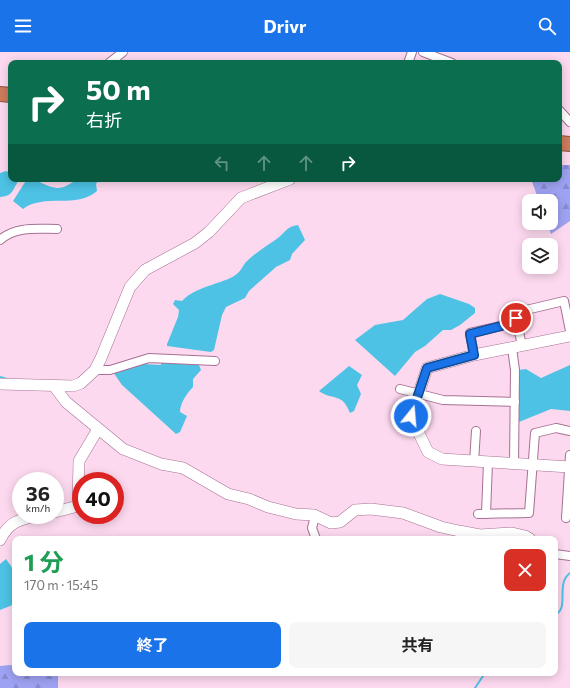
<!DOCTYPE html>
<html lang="ja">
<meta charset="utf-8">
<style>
:root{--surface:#fff;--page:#f6f6f6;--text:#222;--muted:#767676;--accent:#1a73e8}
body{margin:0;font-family:Commissioner,"Noto Sans JP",sans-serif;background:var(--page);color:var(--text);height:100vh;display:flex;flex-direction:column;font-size:15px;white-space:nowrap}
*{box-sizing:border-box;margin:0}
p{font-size:13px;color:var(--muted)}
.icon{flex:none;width:22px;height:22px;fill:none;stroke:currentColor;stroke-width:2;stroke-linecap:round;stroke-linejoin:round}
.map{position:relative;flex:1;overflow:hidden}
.side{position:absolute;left:12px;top:484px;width:546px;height:140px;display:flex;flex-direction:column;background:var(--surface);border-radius:8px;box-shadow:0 2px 10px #0003}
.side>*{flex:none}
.banner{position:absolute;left:8px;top:8px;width:554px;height:122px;border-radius:8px;box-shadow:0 2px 10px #0003;background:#0b6e4f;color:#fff;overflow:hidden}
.fabs{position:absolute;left:522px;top:142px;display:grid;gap:8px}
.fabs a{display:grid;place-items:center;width:36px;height:36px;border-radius:8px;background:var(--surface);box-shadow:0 2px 10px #0003;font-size:20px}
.speed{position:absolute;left:12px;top:420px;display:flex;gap:8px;font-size:20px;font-weight:700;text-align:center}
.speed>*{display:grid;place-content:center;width:52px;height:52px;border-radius:50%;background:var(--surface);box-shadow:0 2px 10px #0003;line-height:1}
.speed small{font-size:10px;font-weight:400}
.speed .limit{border:6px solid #d22;background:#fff;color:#111}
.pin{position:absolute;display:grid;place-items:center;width:34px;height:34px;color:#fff;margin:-17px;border:2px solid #fff;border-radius:50%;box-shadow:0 1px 4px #0007}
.me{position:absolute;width:44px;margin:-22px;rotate:17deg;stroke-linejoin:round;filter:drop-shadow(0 0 3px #0008)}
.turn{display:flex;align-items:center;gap:14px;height:84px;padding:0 12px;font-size:18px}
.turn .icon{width:52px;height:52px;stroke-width:2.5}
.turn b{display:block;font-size:28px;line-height:34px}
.lanes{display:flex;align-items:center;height:38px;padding:0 12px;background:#0003;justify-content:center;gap:20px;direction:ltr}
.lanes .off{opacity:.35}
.round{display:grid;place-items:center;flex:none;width:42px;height:42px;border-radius:8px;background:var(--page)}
.summary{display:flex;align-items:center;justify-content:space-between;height:68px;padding:0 12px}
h1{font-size:24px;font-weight:700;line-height:30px;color:#1e9e55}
.button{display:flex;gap:8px;margin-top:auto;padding:8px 12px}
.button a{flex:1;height:46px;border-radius:8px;background:var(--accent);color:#fff;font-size:16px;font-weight:700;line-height:46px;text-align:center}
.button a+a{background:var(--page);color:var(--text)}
header{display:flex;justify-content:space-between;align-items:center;height:52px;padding:0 12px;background:var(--accent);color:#fff;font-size:18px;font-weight:700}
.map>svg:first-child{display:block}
.forest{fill:url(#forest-firs)}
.water{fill:#4dc2e5}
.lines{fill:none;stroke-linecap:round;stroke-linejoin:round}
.stream{stroke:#4dc2e5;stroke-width:2}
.street-casing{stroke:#a67193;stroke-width:10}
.secondary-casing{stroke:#a67193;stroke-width:12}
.highway-casing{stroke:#905343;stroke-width:16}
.street{stroke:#fff;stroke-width:8}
.secondary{stroke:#fff;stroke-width:11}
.highway{stroke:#cf7b5c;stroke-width:14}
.route-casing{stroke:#114b97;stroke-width:10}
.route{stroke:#1a73e8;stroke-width:7}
</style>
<header><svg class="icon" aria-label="menu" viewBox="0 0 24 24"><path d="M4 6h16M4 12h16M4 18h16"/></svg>Drivr<svg class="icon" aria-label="search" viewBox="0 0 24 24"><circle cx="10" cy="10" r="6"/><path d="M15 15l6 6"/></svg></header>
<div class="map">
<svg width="570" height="636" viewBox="0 0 570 636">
<defs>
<pattern id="forest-firs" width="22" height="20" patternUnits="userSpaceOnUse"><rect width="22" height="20" fill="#9ea2f2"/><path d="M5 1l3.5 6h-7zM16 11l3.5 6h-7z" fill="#888acf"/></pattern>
</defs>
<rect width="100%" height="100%" fill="#fdd9ef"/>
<!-- forest -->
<g class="forest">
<polygon points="559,113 570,113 570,169 551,182 547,171 551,171 551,149 539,149 531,127 559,127"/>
<polygon points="10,613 15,614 15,621 58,622 58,636 0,636 0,614"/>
</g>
<!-- water -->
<g class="water">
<path d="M6,119L11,121V127H20C12,136 15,144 0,145V121Z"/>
<path d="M27,127C38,127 46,135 57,136C67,136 72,129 80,127C86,126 93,127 99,127L96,132L97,139C77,157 44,141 23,157L13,149Z"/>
<path d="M298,173L305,188L292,202L290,208L276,215L249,239L245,246L226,255L222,263L214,298L211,300L167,294V292L178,265L179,258L173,252L175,248L182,249C198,232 228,232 239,220C242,217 243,213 246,210C256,200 267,194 278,186C287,179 286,175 298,173Z"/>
<polygon points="440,242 469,252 475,256 475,261 460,273 451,278 443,278 425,294 415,300 395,324 355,288 375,273 403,268 427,247"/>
<path d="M161,311L199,313L201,318L193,327V335C187,341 180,351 180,360L187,364L180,380L176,382L122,333L113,320L145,312L161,313Z"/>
<polygon points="570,313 570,359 551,357 519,370 519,318 526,317 541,326"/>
<path d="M349,314L362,323L357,333L361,342L354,359L350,361C342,340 333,349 319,339Z"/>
<polygon points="6,507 13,517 12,522 15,523 15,552 0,558 0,512"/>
</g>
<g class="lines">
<!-- stream -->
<g class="stream">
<polyline points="0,325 7,327"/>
<path d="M555,563C570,556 555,532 570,521"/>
<polyline points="475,636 485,621"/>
</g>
<defs>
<g id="street">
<polyline points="423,0 452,11"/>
<polyline points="109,11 123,0"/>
<polyline points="408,11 412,0"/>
<polyline points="559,58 570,70"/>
<path d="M0,188C16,174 37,177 57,177"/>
<polyline points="516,266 522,294"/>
<polyline points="512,296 515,318 514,412"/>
<polyline points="474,303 470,281 501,274 526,258 564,249 570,279"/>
<polyline points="95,318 110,318 149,306 215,309"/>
<polyline points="400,337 443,348 515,350"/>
<polyline points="474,410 476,379"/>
<polyline points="478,462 529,461 535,381 556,376 570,379"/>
<polyline points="486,462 488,410"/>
<polyline points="315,464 312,476 316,487"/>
<polyline points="566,466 570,403"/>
<polyline points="555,502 570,504"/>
</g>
<g id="secondary">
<polyline points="570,284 474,303 427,316 411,365 428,400 442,407 570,415"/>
<polyline points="0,332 73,334 81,331 95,318 101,306 130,235 145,218 195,191 209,180 241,146 290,127"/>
<polyline points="54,334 66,350 123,397 161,412 183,416 228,442 249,447 268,455 296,462 314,463 331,471 340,470 355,458 371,457 403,461 441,475 459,479 480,483 512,481 525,484 530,487"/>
<polyline points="55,460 78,454 79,409 98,377"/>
<path d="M0,488C9,469 21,467 40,463"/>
</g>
<g id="highway">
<polyline points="0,42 11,43"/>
<polyline points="559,91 570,92"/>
</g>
</defs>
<!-- street casing -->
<use href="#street" class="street-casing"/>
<!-- secondary casing -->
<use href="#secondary" class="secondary-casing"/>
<!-- highway casing -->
<use href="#highway" class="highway-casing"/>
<!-- street -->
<use href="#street" class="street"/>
<!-- secondary -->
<use href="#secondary" class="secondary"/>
<!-- highway -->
<use href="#highway" class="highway"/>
</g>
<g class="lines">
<defs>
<polyline id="route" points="411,364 427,316 474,303 470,282 501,274 516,266"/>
</defs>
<!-- route casing -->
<use href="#route" class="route-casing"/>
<!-- route -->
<use href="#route" class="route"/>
</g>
</svg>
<div class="fabs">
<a><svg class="icon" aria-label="sound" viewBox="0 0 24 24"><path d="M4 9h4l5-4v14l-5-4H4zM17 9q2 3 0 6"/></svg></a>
<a><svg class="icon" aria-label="layers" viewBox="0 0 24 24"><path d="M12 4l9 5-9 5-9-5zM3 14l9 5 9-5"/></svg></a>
</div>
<div class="speed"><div>36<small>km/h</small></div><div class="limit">40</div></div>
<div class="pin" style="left:516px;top:266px;background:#d93025"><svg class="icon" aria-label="arrive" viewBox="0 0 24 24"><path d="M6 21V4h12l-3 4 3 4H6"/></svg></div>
<svg class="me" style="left:411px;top:364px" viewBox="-20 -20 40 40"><circle r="17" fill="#1a73e8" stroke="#fff" stroke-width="3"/><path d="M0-11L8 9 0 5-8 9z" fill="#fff"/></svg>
<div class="banner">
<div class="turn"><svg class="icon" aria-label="right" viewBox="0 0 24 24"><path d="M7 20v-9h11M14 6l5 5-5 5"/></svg><div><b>50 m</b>右折</div></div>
<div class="lanes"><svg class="icon off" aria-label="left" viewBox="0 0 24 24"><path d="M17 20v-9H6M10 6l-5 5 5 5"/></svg><svg class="icon off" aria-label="ahead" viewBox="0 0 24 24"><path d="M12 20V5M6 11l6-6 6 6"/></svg><svg class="icon off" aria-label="ahead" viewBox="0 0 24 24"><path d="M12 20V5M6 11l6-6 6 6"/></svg><svg class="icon" aria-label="right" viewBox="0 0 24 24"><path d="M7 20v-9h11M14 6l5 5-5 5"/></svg></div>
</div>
<section class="side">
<div class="summary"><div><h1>1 分</h1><p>170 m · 15:45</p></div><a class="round" style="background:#d93025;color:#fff"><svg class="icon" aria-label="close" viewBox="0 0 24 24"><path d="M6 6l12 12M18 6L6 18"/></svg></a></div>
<div class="button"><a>終了</a><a>共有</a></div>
</section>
</div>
